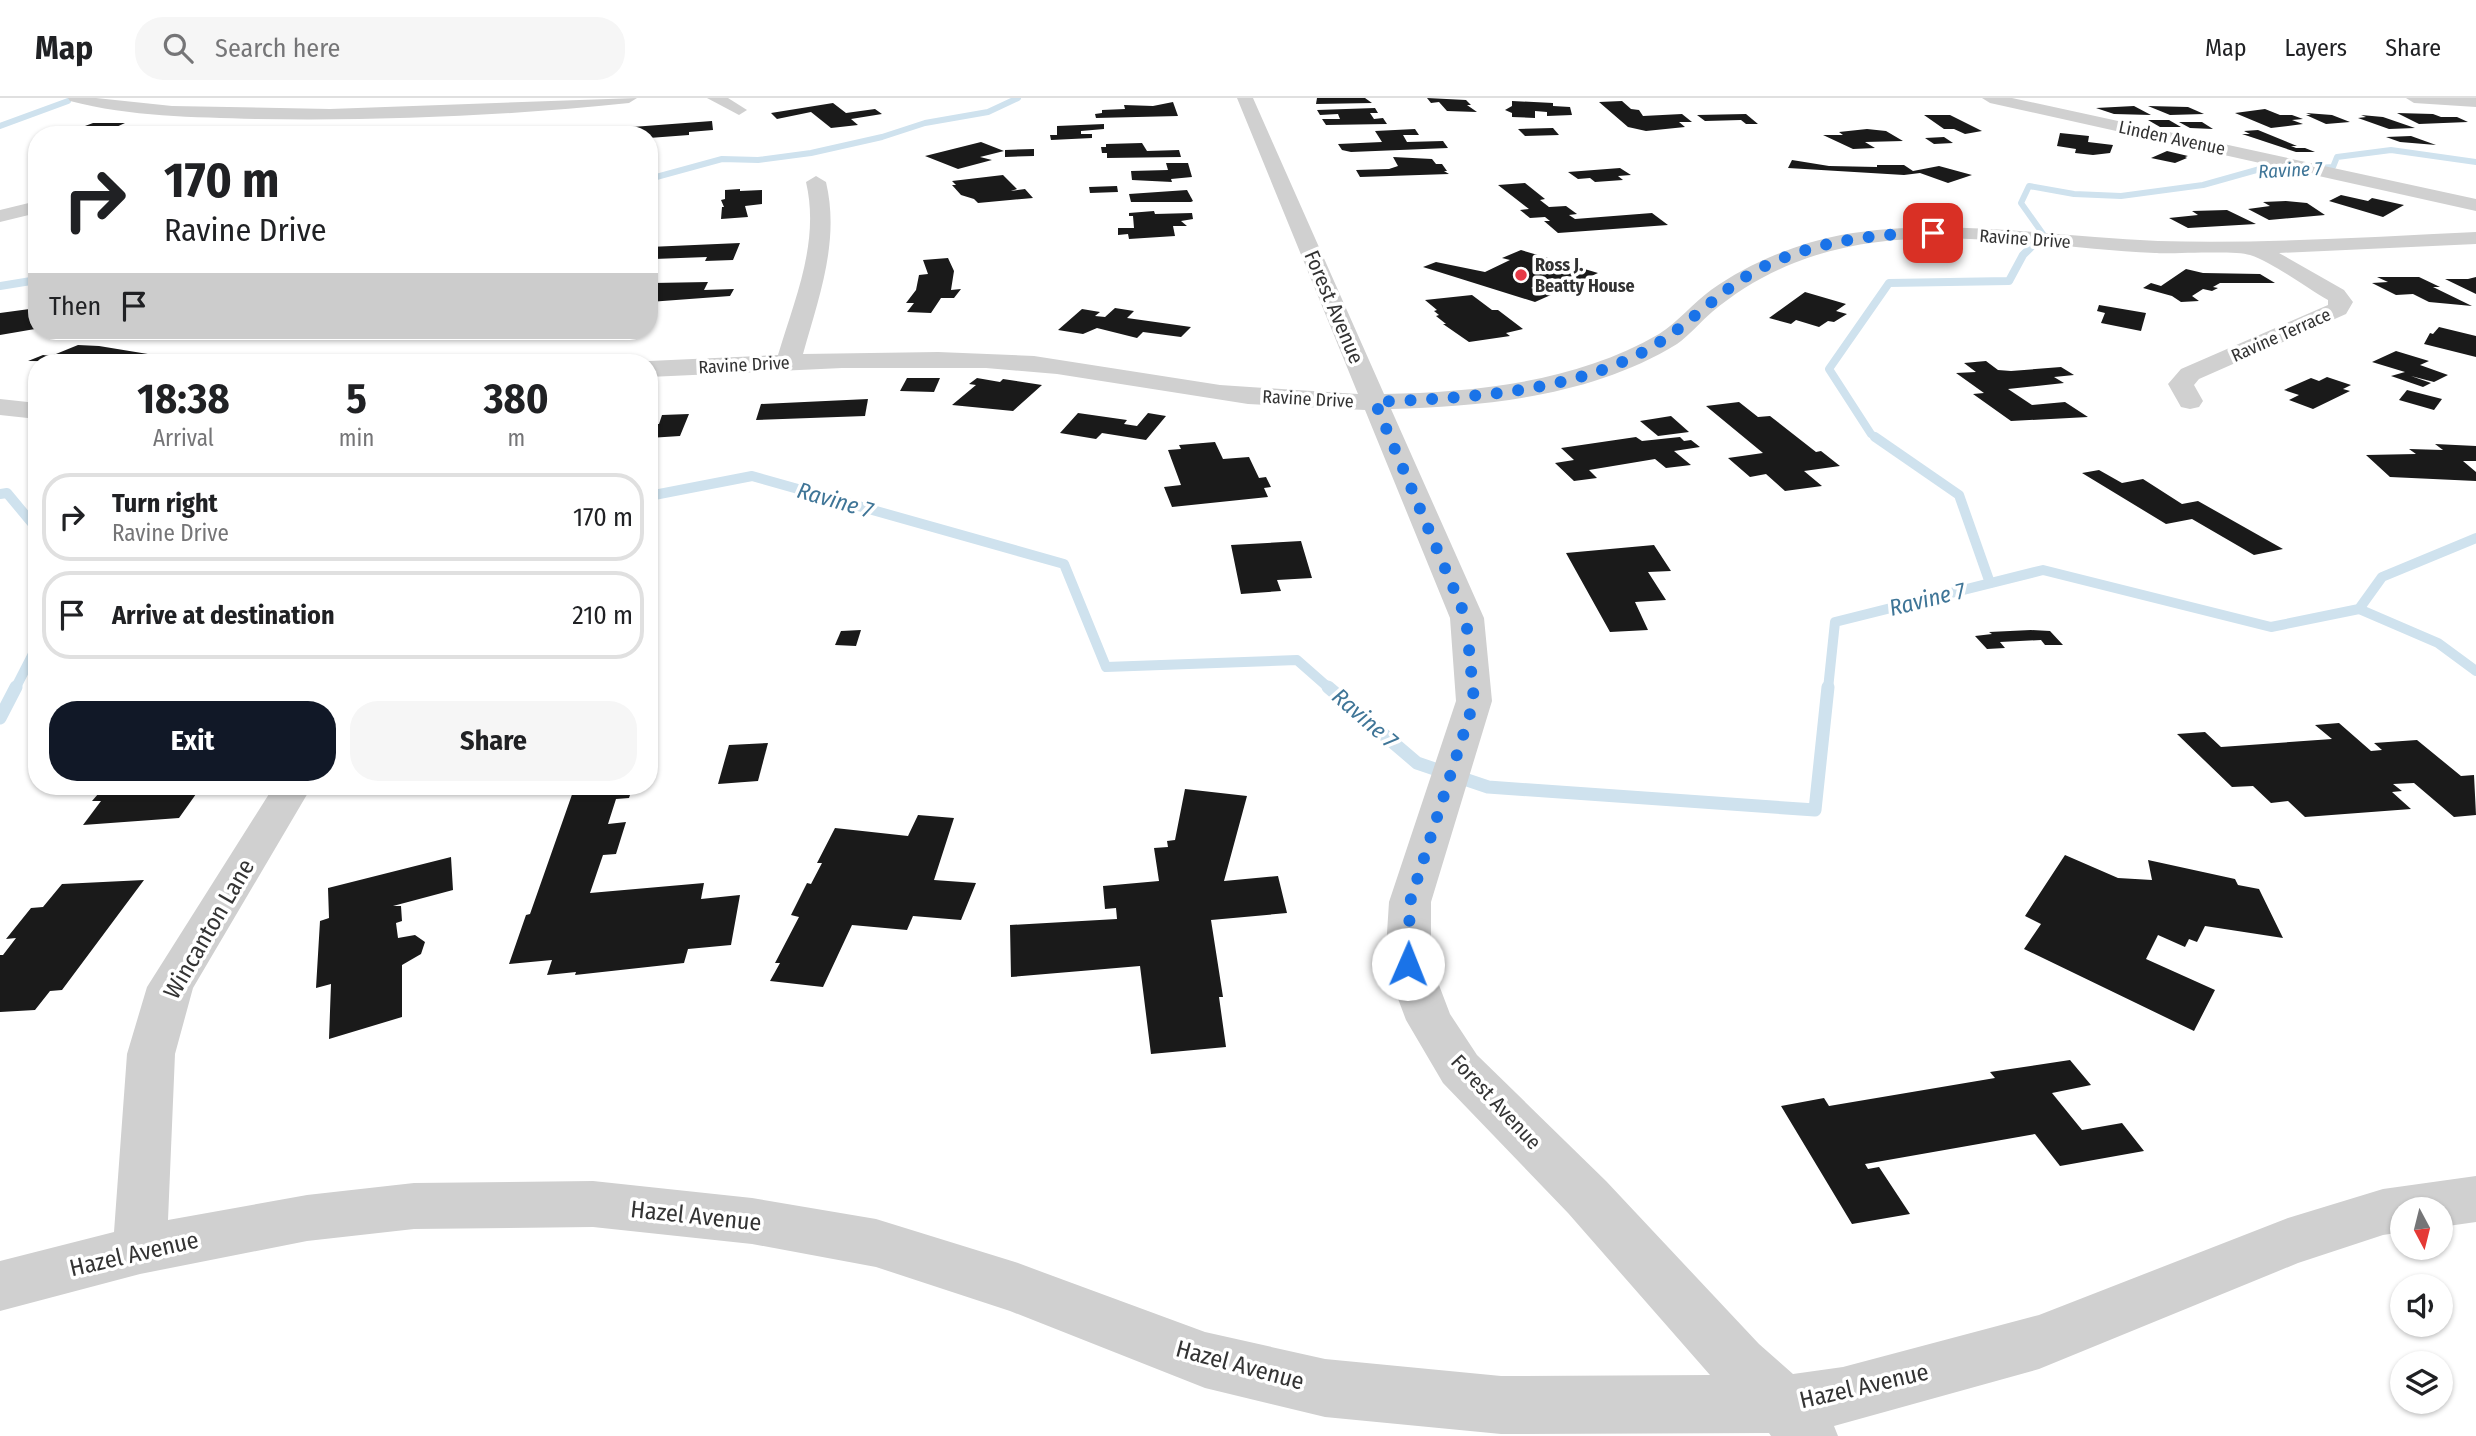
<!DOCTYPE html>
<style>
:root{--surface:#fff;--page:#f6f6f6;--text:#202124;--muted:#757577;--line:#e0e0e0;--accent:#111827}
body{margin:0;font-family:"Fira Sans Condensed",sans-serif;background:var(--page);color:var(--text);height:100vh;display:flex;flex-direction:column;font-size:26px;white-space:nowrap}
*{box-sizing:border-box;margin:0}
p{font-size:23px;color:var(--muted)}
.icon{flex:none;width:38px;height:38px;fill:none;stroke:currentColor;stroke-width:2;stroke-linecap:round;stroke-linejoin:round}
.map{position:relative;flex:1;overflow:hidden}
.sheet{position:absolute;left:28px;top:256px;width:630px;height:441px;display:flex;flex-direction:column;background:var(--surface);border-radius:28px;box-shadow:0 2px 5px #0004}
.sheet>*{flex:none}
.guide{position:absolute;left:28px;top:28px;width:630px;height:214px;border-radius:28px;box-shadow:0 2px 5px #0004;background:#fff;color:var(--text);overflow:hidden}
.needle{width:46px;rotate:173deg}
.buttons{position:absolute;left:2390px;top:1099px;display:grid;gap:14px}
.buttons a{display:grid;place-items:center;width:63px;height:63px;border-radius:50%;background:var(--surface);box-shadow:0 2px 5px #0004;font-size:35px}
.pin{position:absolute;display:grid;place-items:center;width:60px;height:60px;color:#fff;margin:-30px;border-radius:14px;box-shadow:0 4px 10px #0006}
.me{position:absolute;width:77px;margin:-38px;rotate:1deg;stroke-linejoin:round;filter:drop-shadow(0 0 5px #0008)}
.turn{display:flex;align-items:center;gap:24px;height:147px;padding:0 21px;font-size:32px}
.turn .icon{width:91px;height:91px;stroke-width:2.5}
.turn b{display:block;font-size:49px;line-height:60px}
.then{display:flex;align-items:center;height:66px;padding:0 21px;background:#0003;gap:14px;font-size:26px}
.eta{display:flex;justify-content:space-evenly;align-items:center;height:119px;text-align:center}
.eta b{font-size:42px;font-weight:700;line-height:49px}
.action{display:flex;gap:14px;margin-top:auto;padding:14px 21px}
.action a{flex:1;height:80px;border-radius:28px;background:var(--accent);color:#fff;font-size:28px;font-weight:700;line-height:80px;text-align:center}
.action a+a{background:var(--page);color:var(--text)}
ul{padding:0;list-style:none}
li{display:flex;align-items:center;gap:21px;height:88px;margin:0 14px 10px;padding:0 7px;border:4px solid var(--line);border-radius:28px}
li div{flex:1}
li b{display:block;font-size:26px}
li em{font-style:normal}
header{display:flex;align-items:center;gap:42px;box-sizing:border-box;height:98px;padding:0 35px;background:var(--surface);border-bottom:2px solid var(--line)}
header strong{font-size:33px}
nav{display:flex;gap:38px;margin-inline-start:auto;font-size:24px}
.search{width:490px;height:63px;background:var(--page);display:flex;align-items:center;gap:18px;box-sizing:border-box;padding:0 24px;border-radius:28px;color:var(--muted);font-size:26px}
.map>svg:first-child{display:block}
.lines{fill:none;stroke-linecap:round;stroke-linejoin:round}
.stream-far3{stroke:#cfe2ee;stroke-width:6}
.stream-far2{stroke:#cfe2ee;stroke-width:8}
.stream-far1{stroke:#cfe2ee;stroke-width:10}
.stream{stroke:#cfe2ee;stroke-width:13}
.building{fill:#1a1a1a}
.minor{fill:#d0d0d0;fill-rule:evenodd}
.tertiary{fill:#d0d0d0;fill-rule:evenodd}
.route{stroke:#1a73e8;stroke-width:12;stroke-dasharray:0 21.6}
.poi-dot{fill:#e63946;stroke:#fff;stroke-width:2.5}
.labels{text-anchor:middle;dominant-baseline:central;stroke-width:7;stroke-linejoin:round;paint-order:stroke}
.far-street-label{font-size:18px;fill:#333;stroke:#fff}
.far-poi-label{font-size:18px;font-weight:bold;fill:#333;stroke:#fff;text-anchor:start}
.far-water-label{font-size:19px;font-style:italic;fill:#3f7597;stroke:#fff}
.street-label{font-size:21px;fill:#333;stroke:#fff}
.water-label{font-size:23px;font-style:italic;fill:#3f7597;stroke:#fff}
.near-street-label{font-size:24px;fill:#333;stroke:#fff}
</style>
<header>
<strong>Map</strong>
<div class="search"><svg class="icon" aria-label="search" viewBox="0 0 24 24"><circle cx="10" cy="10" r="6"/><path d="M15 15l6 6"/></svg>Search here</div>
<nav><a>Map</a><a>Layers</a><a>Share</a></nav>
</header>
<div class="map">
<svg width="2476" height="1338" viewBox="0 0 2476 1338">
<rect width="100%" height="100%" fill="#fff"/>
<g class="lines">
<!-- stream-far3 -->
<g class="stream-far3">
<polyline points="0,28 68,3"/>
<polyline points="2317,70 2333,69 2337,59 2391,52 2476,64"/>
<polyline points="649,81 722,61 758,62 811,55 882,39 925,25 988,14 1018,0"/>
<polyline points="2043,136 2021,105 2029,88 2074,96 2121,98 2203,87 2260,71 2298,70"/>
</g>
<!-- stream-far2 -->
<g class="stream-far2">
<polyline points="0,188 37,182"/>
<polyline points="1878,341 1871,336 1829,271 1889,185 2009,183 2023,157 2032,148"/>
</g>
<!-- stream-far1 -->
<g class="stream-far1">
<polyline points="1875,339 1959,397 1990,485"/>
<polyline points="0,396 7,395 37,431"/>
<polyline points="649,398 752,378 1064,466 1106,569 1297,562 1330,591"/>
<polyline points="2359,511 2438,545 2476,573"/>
<polyline points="15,591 37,548"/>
<polyline points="1828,591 1835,524 2043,472 2271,529 2359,511 2382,479 2476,440"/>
</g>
<!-- stream -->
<g class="stream">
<polyline points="1328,589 1417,665 1488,689 1815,712 1828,589"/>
<polyline points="0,620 16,589"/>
</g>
</g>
<!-- building -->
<g class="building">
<polygon points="1317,0 1365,0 1372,5 1316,6"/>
<polygon points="1427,0 1466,2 1471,7 1467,7 1477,14 1447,13 1439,4 1431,5"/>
<polygon points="1512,3 1553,5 1553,8 1570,9 1572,17 1547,18 1547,14 1535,13 1535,20 1512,19 1512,15 1505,12 1512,8"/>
<polygon points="1622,3 1631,11 1639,12 1643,18 1682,16 1692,24 1679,24 1685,29 1646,33 1628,29 1599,4"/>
<polygon points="1173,4 1178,18 1096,20 1095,16 1102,15 1102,12 1125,11 1124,7 1153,8"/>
<polygon points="833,5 846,15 875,11 882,16 851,21 858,27 831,30 811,14 777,21 771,15"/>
<polygon points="2134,8 2151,17 2114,16 2096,10"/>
<polygon points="2148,8 2188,9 2204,16 2170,17"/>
<polygon points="1375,10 1378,15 1370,15 1374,21 1383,20 1387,26 1326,27 1322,21 1340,21 1338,16 1320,17 1317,12"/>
<polygon points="2265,11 2280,17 2292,17 2303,21 2292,22 2303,26 2271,30 2235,15"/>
<polygon points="2306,15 2332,17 2350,24 2326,26 2306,17 2311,17"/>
<polygon points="2397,15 2433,16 2441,19 2457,19 2468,24 2419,26"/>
<polygon points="1746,16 1758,26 1746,26 1741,22 1705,23 1697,17"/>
<polygon points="1924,17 1950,17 1982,33 1965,36 1954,31 1944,31"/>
<polygon points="2361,17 2383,19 2415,30 2389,31 2358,20 2366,19"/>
<polygon points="2148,22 2169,22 2181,29 2160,29"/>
<polygon points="712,23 713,32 689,34 689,37 649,40 649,37 612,37 631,33 632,29"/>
<polygon points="2179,24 2202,24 2213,31 2190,30"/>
<polygon points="93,25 125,25 112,31 162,32 151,37 69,37 75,34 69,34"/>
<polygon points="1104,26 1104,31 1081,33 1081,36 1092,36 1092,40 1051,42 1050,37 1057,37 1057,28"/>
<polygon points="1553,30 1559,37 1525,38 1518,31"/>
<polygon points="1415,31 1419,37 1403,37 1407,44 1443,43 1448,50 1351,54 1342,52 1338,46 1382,44 1375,33"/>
<polygon points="1867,31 1886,33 1903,43 1865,44 1875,50 1853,51 1823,37 1843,37 1839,34"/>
<polygon points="2258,32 2297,48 2291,48 2296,50 2305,50 2315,54 2296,54 2242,36 2250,36 2244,33"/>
<polygon points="2060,35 2089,38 2088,44 2113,47 2110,55 2093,57 2075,55 2076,51 2057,48"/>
<polygon points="2411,38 2436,47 2400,44 2386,39"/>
<polygon points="1944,39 1953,45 1934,46 1925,40"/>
<polygon points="981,44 1004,53 980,59 992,62 958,71 925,58"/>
<polygon points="1142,45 1147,53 1179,52 1181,59 1107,60 1107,55 1102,55 1101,49 1106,49 1106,46"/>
<polygon points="1034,51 1034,58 1005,59 1005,52"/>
<polygon points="2167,53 2188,58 2185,59 2187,60 2175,65 2151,60"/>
<polygon points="1393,59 1432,61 1436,66 1442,66 1447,73 1444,73 1449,76 1360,79 1356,72 1389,71 1398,68"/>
<polygon points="1792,62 1829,68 1877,69 1877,67 1904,67 1913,73 1939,68 1972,77 1948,85 1920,75 1904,77 1788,70"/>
<polygon points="1166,65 1188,65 1192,79 1171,81 1172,84 1132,82 1131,73 1168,72"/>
<polygon points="1620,70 1631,77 1618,78 1623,82 1595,84 1590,80 1578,81 1568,74"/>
<polygon points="1003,77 1017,91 1011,93 1025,91 1033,100 978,105 974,101 961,97 952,87 956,87 952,83"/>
<polygon points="1525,85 1545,101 1540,102 1549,109 1566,108 1577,116 1569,117 1575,121 1652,115 1668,127 1558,135 1544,123 1550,123 1545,119 1530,120 1520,112 1529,111 1498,87"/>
<polygon points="1117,88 1118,94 1090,95 1089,89"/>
<polygon points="740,91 740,93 762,92 762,106 745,108 748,119 721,121 722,109 724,109 721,102 725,101 725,92"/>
<polygon points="1187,92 1193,103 1191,104 1131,104 1129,96"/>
<polygon points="2341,97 2368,103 2372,100 2404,107 2383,119 2329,103"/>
<polygon points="2286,103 2307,105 2325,117 2269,122 2248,111 2270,108 2263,104"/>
<polygon points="2227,112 2256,126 2188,130 2169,120 2198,117 2192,113"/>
<polygon points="1154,113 1155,116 1192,115 1193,121 1181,123 1187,128 1173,128 1175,138 1129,141 1128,136 1118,137 1118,130 1134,130 1133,118 1129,118 1129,115"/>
<polygon points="740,145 733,162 705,163 707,159 654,161 658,155 649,155 649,149"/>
<polygon points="1521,152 1598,175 1574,186 1552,180 1531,190 1553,196 1535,204 1423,169 1436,164 1485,174 1510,162 1502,160"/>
<polygon points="948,160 954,173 951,192 961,191 954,200 941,200 931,215 907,214 914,205 906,205 916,192 919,177 928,176 923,162"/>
<polygon points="2186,171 2203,175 2260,176 2275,185 2220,185 2213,189 2218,190 2212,193 2203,191 2192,198 2199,203 2181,204 2172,198 2143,190 2151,185 2161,188"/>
<polygon points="649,179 655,181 653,185 708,184 704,192 734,191 730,198 649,204"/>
<polygon points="2377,179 2419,179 2440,189 2433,189 2472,208 2429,204 2413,196 2396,197 2372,185 2388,184"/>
<polygon points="2476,179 2476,196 2445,181 2468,181"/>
<polygon points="1805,194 1846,206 1836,213 1847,216 1834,224 1828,223 1819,229 1796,222 1791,226 1769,220"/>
<polygon points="1472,197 1492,212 1498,212 1523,231 1506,235 1510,238 1469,244 1443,226 1446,226 1436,218 1439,217 1434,213 1437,212 1425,202"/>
<polygon points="2099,207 2146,215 2141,233 2101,225 2105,215 2097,213"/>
<polygon points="37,210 35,231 0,237 0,215"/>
<polygon points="1115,210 1134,213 1127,220 1191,229 1181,239 1143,234 1137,240 1097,230 1083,236 1058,232 1082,211 1100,214 1095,218 1105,219"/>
<polygon points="2439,229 2476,238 2476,259 2424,246 2430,235 2433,236"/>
<polygon points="78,247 99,248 160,258 146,264 28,263 43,257 51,258"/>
<polygon points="2396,253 2429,263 2420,267 2448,277 2434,284 2411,278 2431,285 2423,289 2391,278 2405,274 2372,264"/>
<polygon points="1986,263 1998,272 2011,273 2061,269 2074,277 2054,279 2064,285 2008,291 2032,307 2065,304 2088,319 2011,323 1973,296 1984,295 1956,275 1976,274 1964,265"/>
<polygon points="2327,279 2351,287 2343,291 2350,293 2313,311 2289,302 2299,297 2284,292 2311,280 2319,283"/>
<polygon points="907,280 940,280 934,294 900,293"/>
<polygon points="977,280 1000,284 1003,281 1042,287 1013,313 952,307 976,287 969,286"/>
<polygon points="2407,292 2442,301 2434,312 2399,302"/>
<polygon points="868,301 865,318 756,322 761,306"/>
<polygon points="1739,304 1758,319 1770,318 1816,354 1821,353 1840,368 1804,373 1822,388 1785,393 1766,376 1750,379 1728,360 1763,355 1706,308"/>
<polygon points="1078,315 1127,322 1124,326 1137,328 1148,315 1166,318 1146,342 1102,335 1096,341 1060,335"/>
<polygon points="689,316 680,338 649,340 649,326 659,326 662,317"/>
<polygon points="1671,318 1689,334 1658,338 1640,323"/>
<polygon points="1636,339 1642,343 1680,339 1684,343 1691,342 1700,349 1674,353 1691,367 1666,370 1655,361 1589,372 1597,380 1574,383 1555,365 1574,362 1561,350"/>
<polygon points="1215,344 1223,361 1249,359 1259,380 1266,379 1271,389 1264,390 1268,399 1172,409 1164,389 1181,387 1168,352 1181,351 1179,347"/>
<polygon points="2435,346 2476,348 2476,363 2463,363 2476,374 2476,383 2390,379 2366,357 2416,356 2409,351 2443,352"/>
<polygon points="2099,372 2122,385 2143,381 2182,406 2198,403 2283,451 2254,457 2192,421 2166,426 2082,375"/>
<polygon points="1301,443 1312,480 1277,482 1281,493 1241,496 1231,447"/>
<polygon points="1654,447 1671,473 1648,474 1666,502 1635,504 1648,532 1610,534 1566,455"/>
<polygon points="861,532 856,548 835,547 841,533"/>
<polygon points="2031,532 2050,533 2063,547 2045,547 2041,542 2000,544 2005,550 1987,551 1975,538 1992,536 1989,534"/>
<polygon points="2339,625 2371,653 2382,652 2374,645 2417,642 2461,678 2474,677 2476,717 2454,719 2414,685 2393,686 2402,693 2392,694 2411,711 2305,719 2288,703 2271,705 2253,688 2232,689 2177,636 2205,634 2221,649 2332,641 2315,627"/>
<polygon points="768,645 758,683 718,686 729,647"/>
<polygon points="105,688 183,688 181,691 201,689 179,720 83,727 101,703 92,703"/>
<polygon points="575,688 633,688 629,700 616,701 608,726 626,724 616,756 603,757 590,795 704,785 701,801 740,797 731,847 688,851 684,865 575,877 576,874 547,877 552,862 509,866 526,817 530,816"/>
<polygon points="1185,691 1247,698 1224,783 1278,778 1287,815 1211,822 1223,899 1219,899 1226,949 1151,956 1140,868 1011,879 1010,827 1117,821 1116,810 1105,811 1103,788 1159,783 1154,750 1168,749 1167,743 1175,742"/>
<polygon points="918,717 954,720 934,782 976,785 961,822 913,818 907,832 852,827 823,889 770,883 780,865 775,865 799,819 791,817 807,785 811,786 822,765 817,765 835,730 908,738"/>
<polygon points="2065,757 2118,780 2152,782 2148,762 2235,781 2238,787 2259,791 2283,840 2205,828 2197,844 2189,841 2185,849 2158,837 2146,861 2215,892 2194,933 2024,851 2041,826 2025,818"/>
<polygon points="451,759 453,792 393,808 401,808 402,823 396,825 398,840 415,837 425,844 421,856 402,867 402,919 329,941 331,886 316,890 320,823 329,820 328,790"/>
<polygon points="144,782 62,892 50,893 35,912 0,914 0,857 3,857 16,840 6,841 31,810 43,809 62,786"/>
<polygon points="2070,962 2091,987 2052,995 2082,1032 2122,1025 2144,1053 2060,1068 2035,1036 1865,1066 1868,1071 1879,1069 1910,1116 1852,1126 1781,1008 1824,1000 1829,1008 1995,980 1990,974"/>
</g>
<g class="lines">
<!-- minor -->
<g class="minor">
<path d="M68,0H96L172,8L330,11L637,0L629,5C505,18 381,23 256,21C193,19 131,19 70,3Z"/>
<polygon points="707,0 728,0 747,12 739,17"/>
<path d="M1237,0H1253L1384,296C1478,294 1576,284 1659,236C1678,224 1693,205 1711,192C1749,165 1795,146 1841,137C1946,118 2052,139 2158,143C2264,146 2370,139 2476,134V146L2279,155L2344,192L2353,204L2346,216L2199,281L2194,287L2203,303L2199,309L2190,311L2181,309L2168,286L2181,271L2328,207V202C2305,189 2274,165 2250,157C2236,152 2175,156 2155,155C2036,150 1908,119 1794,165C1764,177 1737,193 1712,214C1700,224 1690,237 1677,246C1592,298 1488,308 1391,311L1484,520L1492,603L1431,804V866L1450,916L1477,957L1606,1083L1759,1246L1793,1276L1843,1269L2039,1217L2288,1120L2383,1091L2476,1078V1124L2441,1129V1111H2403V1134L2383,1137L2298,1165L2039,1271L1834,1328L1838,1338H1771L1769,1335L1501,1336L1325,1319L1205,1290L1010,1213L876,1169L752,1146L593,1129L414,1131L307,1143L140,1176L0,1213V1163L114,1134L127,956L147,889L274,688H312L193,890L175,956L168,1122L307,1097L414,1085L593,1083L752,1100L876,1121L1015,1164L1205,1234L1325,1261L1501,1278L1710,1277L1568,1115L1443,985L1406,922L1385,866L1389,804L1456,603L1450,520L1365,312L1248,306L1057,276L986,270H842L649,279V264H646L649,263L778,257C795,200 820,144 806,84L816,78L826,84C840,143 819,199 803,256L938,254L1034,258L1220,287L1358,296Z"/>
<polygon points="1982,0 2012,0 2476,101 2476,113 1990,5"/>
<polygon points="37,103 37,115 0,124 0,112"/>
<polygon points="0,301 37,305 37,321 0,317"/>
</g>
<!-- tertiary -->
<polygon class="tertiary" points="2406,0 2476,0 2476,9 2414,5"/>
</g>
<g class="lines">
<!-- route -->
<path class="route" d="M1408,866L1410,804L1474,603L1466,520L1375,304C1457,300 1556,296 1631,260C1673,241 1702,209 1739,183C1794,146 1869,135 1933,135"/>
</g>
<!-- markers -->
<circle class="poi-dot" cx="1521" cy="177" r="7"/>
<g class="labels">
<!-- far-street labels -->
<g class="far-street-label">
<text transform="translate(2172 40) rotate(12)">Linden Avenue</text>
<text transform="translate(2025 141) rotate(4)">Ravine Drive</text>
<text transform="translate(2281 237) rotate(-24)">Ravine Terrace</text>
<text transform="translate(744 267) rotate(-3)">Ravine Drive</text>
<text transform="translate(1308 301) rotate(3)">Ravine Drive</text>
</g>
<!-- far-poi labels -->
<g class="far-poi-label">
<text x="1535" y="167">Ross J.<tspan x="1535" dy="21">Beatty House</tspan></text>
</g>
<!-- far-water labels -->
<g class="far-water-label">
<text transform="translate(2290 72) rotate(-3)">Ravine 7</text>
</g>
<!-- street labels -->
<g class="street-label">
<text transform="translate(1334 209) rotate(67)">Forest Avenue</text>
<text transform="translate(1496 1004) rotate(47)">Forest Avenue</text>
</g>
<!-- water labels -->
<g class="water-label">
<text transform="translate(835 402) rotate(16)">Ravine 7</text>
<text transform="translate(1927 501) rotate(-14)">Ravine 7</text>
<text transform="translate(1365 620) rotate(41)">Ravine 7</text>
</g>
<!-- near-street labels -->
<g class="near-street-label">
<text transform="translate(209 831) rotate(-60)">Wincanton Lane</text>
<text transform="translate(696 1118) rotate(6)">Hazel Avenue</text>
<text transform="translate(134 1156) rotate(-13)">Hazel Avenue</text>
<text transform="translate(1240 1267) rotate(15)">Hazel Avenue</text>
<text transform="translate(1864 1288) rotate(-13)">Hazel Avenue</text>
</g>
</g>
</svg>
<div class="buttons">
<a><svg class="needle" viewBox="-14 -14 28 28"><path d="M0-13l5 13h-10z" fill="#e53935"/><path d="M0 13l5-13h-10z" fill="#757577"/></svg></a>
<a><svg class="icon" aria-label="sound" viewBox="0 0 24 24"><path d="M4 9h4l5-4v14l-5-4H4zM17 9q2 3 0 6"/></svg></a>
<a><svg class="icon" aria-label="layers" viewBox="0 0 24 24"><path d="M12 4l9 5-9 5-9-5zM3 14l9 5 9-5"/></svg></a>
</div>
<div class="pin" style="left:1933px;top:135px;background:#d93025"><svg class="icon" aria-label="arrive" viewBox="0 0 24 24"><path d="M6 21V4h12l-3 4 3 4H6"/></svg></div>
<svg class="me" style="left:1408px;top:866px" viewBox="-20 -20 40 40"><circle r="19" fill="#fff"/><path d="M0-13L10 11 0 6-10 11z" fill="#1a73e8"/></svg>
<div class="guide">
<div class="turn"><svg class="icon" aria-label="right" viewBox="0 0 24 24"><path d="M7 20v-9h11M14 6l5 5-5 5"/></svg><div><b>170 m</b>Ravine Drive</div></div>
<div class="then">Then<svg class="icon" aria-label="arrive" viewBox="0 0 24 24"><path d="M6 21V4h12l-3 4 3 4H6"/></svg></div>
</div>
<section class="sheet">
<div class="eta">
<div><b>18:38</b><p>Arrival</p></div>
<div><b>5</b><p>min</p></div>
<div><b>380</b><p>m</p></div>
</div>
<ul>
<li><svg class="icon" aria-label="right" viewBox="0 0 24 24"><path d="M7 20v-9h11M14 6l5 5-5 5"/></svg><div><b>Turn right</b><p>Ravine Drive</p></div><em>170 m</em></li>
<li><svg class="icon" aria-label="arrive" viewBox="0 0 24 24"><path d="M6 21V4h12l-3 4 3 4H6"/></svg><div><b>Arrive at destination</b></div><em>210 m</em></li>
</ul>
<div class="action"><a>Exit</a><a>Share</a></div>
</section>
</div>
